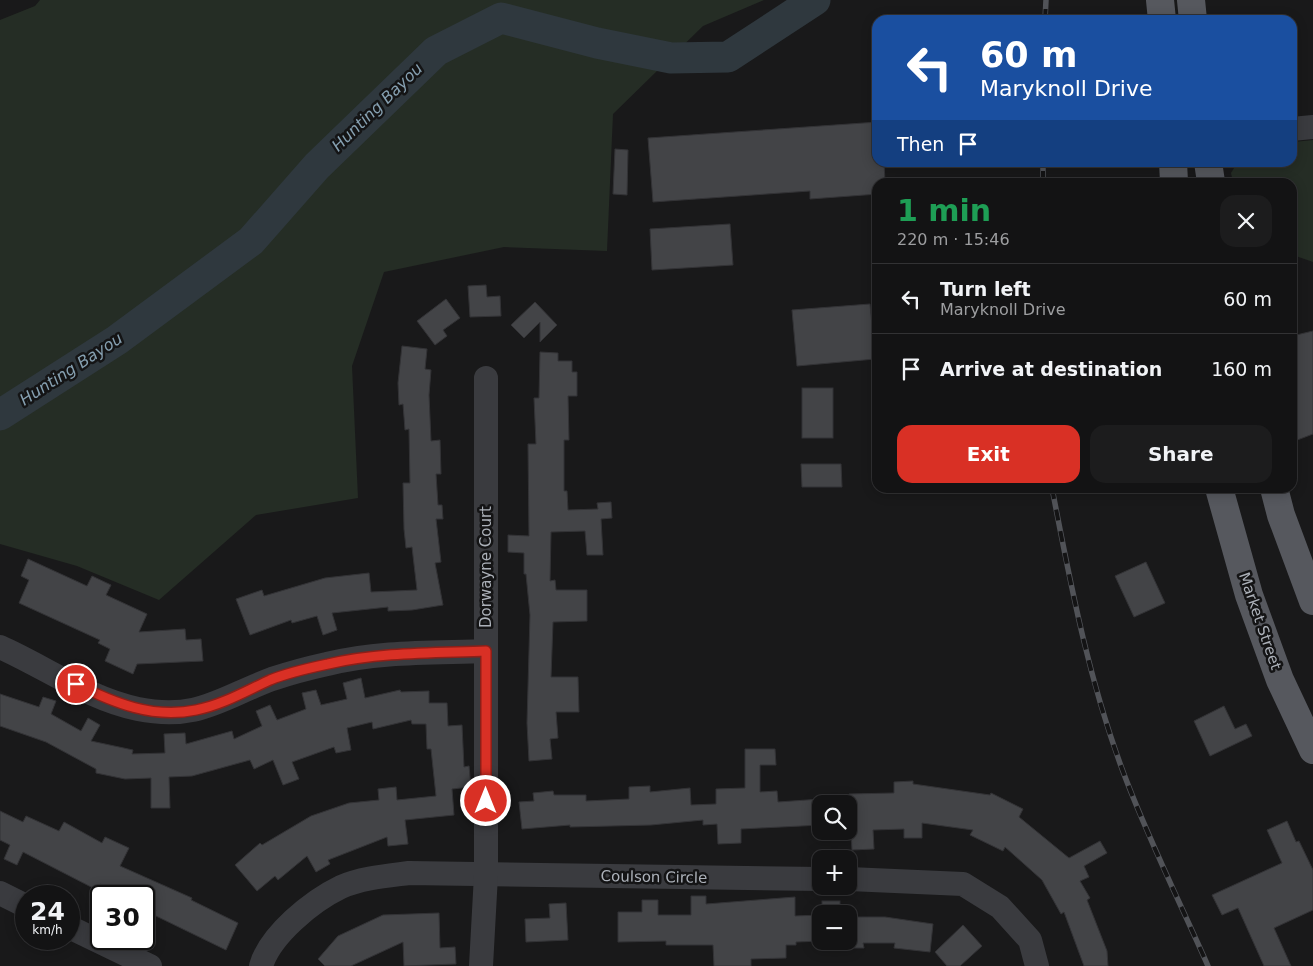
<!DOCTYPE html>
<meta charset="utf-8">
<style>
:root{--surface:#131314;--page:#1c1c1d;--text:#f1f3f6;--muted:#9d9ea0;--line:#323234;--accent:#d93025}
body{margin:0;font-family:"DejaVu Sans",sans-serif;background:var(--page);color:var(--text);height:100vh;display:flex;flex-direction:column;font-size:19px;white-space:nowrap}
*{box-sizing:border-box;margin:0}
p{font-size:16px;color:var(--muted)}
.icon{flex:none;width:28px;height:28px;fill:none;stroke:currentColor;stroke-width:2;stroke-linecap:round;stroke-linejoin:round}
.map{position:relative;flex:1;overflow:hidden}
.side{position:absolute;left:872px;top:178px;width:425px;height:315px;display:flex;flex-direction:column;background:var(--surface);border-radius:15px;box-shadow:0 2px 12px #0003,0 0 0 1px var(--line)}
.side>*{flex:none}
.guide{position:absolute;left:872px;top:15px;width:425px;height:152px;border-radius:15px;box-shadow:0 2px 12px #0003,0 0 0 1px var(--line);background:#1a4fa0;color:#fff;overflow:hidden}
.tools{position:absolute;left:812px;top:795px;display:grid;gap:10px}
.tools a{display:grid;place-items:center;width:45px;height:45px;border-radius:10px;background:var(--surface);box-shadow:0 2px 12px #0003,0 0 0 1px var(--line);font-size:25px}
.speed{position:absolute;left:15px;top:885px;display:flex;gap:10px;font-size:25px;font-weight:700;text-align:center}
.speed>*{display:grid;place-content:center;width:65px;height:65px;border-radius:50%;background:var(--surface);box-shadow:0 2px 12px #0003,0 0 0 1px var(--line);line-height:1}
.speed small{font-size:12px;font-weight:400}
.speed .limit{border:2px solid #111;border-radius:8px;background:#fff;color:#111}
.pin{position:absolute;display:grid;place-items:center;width:42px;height:42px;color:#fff;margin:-21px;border:2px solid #fff;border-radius:50%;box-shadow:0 1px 5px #0007}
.me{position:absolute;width:55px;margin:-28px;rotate:0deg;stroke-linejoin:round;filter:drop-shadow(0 0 4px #0008)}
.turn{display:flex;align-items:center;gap:18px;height:105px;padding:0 25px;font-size:22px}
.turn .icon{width:65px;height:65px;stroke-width:2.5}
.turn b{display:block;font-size:35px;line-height:42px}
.then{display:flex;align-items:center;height:48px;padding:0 25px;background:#0003;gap:10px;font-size:19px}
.round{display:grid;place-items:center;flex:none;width:52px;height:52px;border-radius:15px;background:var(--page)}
.head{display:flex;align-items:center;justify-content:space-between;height:85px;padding:0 25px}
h1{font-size:30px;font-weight:800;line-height:38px;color:#1e9e55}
.cta{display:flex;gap:10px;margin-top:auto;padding:10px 25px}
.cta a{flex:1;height:58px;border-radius:15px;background:var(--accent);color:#fff;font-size:20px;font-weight:800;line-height:58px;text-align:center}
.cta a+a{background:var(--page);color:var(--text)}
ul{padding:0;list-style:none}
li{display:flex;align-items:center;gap:15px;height:70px;padding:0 25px;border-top:1px solid var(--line)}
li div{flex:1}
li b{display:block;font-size:19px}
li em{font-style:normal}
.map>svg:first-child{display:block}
.green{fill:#252d25}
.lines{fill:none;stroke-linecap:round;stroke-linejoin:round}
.river{stroke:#2f383e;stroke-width:31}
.building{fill:#434447;stroke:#333336}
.minor{stroke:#3a3b3f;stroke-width:24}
.major{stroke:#56585e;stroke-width:28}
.rail-casing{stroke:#515358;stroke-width:5.5}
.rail{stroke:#141415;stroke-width:4;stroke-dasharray:11;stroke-linecap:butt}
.route-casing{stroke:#8d1f18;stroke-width:12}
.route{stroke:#d93025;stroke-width:9}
.labels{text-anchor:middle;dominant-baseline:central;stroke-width:5;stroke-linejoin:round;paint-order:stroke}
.street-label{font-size:15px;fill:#acb1b9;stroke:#141415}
.water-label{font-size:16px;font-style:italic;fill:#86a0b1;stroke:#141415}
</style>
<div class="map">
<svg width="1313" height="966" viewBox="0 0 1313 966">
<rect width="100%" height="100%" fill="#19191a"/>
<!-- green -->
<g class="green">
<polygon points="40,0 764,0 703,26 613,114 607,251 504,247 384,272 352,366 358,498 256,515 159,600 77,566 0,544 0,20 35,6"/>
<polygon points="1313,140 1313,262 1293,255 1292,182 1233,182 1231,173 1237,163 1292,162 1293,142"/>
</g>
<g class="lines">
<!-- river -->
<polyline class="river" points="0,415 117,340 251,241 317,166 436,51 501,18 597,43 671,58 728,57 815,0"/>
</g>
<!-- building -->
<g class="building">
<polygon points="878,122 878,162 884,162 885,182 878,182 878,194 810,199 810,191 653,202 648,138"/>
<polygon points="615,149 628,150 627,195 613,194"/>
<polygon points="730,224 733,265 652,270 650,229"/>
<polygon points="486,285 487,297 500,296 501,316 470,317 468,286"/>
<polygon points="446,299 460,318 443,330 447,336 435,345 417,321"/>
<polygon points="535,302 557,325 540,342 540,322 524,338 511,325"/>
<polygon points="870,304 875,359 797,366 792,310"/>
<polygon points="1313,331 1313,434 1292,442 1292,336"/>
<polygon points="402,346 427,349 425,369 431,370 429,395 431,441 440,440 441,474 436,474 438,505 442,505 443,519 436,519 441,562 435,563 443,605 412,610 388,611 388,607 332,613 337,630 323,635 317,616 292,623 291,620 250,635 236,599 262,590 264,596 325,578 369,573 371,592 417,590 412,547 406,548 404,529 403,483 410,483 409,429 405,430 403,404 399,405 398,383"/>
<polygon points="540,352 558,353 558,361 572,361 572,372 577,372 577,396 568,396 569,440 564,440 564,491 567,491 568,510 598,509 597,503 611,502 612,518 601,519 603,555 587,555 585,531 551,532 550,581 555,580 556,590 587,590 587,621 553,622 551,677 578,677 579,712 556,712 558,738 550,739 552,759 529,761 527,723 530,615 526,574 524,574 524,553 508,552 508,535 529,536 528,444 536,444 534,398 539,398"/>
<rect x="802" y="388" width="31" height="50"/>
<polygon points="801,464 841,464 842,487 802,487"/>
<polygon points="28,559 87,586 92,576 111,585 106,595 147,614 139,632 185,629 186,640 201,639 203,661 137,664 133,674 105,661 110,649 98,643 100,640 19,603 29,580 21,576"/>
<polygon points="1146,562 1165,603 1134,617 1115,576"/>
<polygon points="361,678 365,698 400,690 401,692 429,691 429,703 447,703 448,726 462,725 464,767 469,766 471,787 452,789 454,815 405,820 408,844 388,846 387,837 328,860 330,864 316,872 307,856 278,880 275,876 257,891 235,865 260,843 262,845 311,816 349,803 379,800 378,789 396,787 397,800 436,796 431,749 427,749 426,724 412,724 411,720 373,729 372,722 347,728 351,750 336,753 334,747 292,762 299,779 283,785 273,760 254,769 250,760 192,776 169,777 170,808 151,808 151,778 125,779 96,773 96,769 46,742 0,726 0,694 39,707 43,697 56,701 51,714 81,731 88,718 100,725 91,741 133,750 132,754 165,753 164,734 185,733 186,744 232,731 234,739 262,726 256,711 270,705 277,720 306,709 302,693 316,690 321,705 347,699 343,683"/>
<polygon points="1224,706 1235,729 1246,724 1252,736 1210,756 1194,721"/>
<polygon points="745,749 775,749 776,765 760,765 760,792 777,791 778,802 821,799 821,825 741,829 741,843 718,844 717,824 703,825 703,820 651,825 570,827 570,825 522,829 519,802 534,801 533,793 553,791 554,795 586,795 586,801 629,799 629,787 650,786 650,792 690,788 691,805 716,804 716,789 745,788"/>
<polygon points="913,781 913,784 990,795 991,793 1023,809 1019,817 1069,858 1100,841 1107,853 1084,866 1089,877 1080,881 1090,898 1087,900 1107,951 1108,966 1084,966 1064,912 1061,914 1042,880 1005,847 1003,851 970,835 973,830 922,823 922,838 904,838 904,829 873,830 874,849 852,850 851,830 849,830 849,794 894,793 894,782"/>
<polygon points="0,811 23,822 26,816 59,831 64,822 102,843 105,837 129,848 120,866 192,898 191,900 238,923 226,950 154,915 156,910 144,904 144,896 127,896 100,884 97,890 23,852 17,865 4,859 10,845 0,840"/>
<polygon points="1287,821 1296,842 1299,841 1313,870 1313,910 1274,928 1291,966 1264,966 1238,908 1222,915 1212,895 1282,863 1267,830"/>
<polygon points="691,896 706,896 706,904 795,897 795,916 821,915 821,941 796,942 796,945 786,945 786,958 751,959 751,966 714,966 713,945 666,945 666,941 618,942 618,912 642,912 642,900 658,900 658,915 691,915"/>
<rect x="822" y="901" width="18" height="13"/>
<polygon points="566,903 568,940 526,942 525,919 550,918 549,904"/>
<polygon points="439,913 440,948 455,947 456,964 404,966 403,942 351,966 325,966 318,959 338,936 383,915"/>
<polygon points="849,917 885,917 933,924 930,952 894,948 895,943 863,943 864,948 849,948"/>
<polygon points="963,925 982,946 960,966 947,966 935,952"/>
</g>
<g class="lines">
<!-- minor -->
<g class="minor">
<polyline points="1292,129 1313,127"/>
<path d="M0,647C45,667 89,699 138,709C198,721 221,698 272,679C290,673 309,668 327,664C379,651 433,653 486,651"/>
<polyline points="849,879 963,884 1000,907 1030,940 1037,966"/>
<polyline points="0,893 26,906"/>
<polyline points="69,927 150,966"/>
<path d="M261,966C270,935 312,901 341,887C362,878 386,876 409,873L821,879"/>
<polyline points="481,966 486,875 486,378"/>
</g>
<!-- major -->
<g class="major">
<polyline points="1160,0 1162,20"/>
<polyline points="1191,0 1193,20"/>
<polyline points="1173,162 1174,182"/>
<polyline points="1208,162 1211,182"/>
<polyline points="1219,488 1249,595 1280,680 1313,750"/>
<polyline points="1274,488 1281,515 1313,601"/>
</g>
<defs>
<g id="rail">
<polyline points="1045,20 1046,0"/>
<polyline points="1043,182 1043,162"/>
<path d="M1052,488C1071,587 1090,687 1127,782C1151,844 1181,905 1208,966"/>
</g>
</defs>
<!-- rail casing -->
<use href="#rail" class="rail-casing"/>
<!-- rail -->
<use href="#rail" class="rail"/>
</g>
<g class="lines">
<defs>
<path id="route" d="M76,684C114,703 153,719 196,710C222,705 246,691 270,680C287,673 309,668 328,664C379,652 434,653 486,651V801"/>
</defs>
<!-- route casing -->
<use href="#route" class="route-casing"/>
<!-- route -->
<use href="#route" class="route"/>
</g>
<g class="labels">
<!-- street labels -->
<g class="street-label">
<text transform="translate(486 567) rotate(-90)">Dorwayne Court</text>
<text transform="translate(1260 621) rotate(71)">Market Street</text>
<text transform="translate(654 877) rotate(1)">Coulson Circle</text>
</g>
<!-- water labels -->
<g class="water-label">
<text transform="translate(377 107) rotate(-44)">Hunting Bayou</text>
<text transform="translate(71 369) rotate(-33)">Hunting Bayou</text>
</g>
</g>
</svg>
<div class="tools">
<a><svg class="icon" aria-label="search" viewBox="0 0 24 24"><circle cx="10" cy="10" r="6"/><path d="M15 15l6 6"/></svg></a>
<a>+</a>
<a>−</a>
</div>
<div class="speed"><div>24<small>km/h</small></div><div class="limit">30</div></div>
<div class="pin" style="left:76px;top:684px;background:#d93025"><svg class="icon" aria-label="arrive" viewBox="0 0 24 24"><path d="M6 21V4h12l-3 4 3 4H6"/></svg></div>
<svg class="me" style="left:486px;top:801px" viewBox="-20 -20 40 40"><circle r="17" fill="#d93025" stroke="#fff" stroke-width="3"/><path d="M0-11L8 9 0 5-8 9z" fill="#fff"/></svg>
<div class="guide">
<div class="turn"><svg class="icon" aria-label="left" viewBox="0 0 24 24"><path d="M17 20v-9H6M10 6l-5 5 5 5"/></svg><div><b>60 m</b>Maryknoll Drive</div></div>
<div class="then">Then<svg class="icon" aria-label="arrive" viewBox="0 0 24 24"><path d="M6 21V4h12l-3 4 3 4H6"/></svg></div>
</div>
<section class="side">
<div class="head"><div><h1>1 min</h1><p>220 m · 15:46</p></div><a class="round"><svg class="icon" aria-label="close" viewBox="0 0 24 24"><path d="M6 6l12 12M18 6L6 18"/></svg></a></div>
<ul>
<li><svg class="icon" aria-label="left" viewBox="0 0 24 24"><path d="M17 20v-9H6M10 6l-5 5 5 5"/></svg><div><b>Turn left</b><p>Maryknoll Drive</p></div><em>60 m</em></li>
<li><svg class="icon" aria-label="arrive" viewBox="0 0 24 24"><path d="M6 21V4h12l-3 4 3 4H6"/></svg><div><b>Arrive at destination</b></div><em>160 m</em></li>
</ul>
<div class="cta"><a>Exit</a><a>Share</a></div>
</section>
</div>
